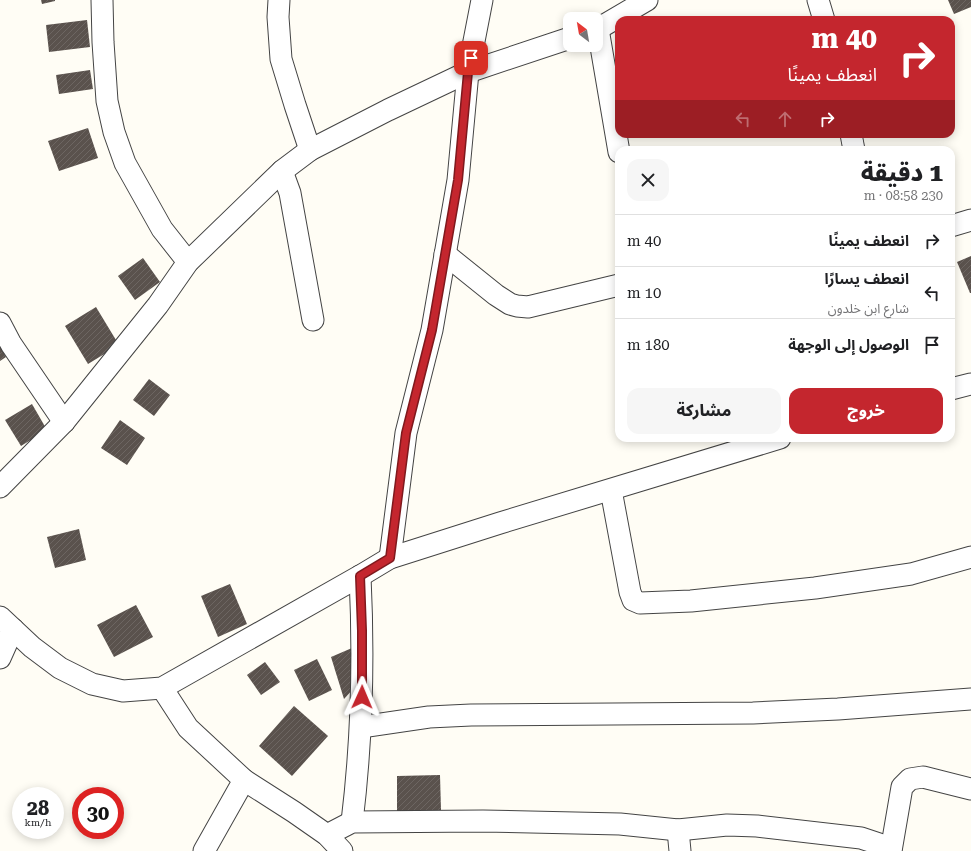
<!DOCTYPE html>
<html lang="ar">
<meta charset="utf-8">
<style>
:root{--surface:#fff;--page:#f6f6f6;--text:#202124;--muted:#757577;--line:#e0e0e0;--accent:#c4262e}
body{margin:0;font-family:"Roboto Serif","Noto Sans Arabic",serif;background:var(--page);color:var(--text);direction:rtl;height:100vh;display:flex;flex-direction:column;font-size:15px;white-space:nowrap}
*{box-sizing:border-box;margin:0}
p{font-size:13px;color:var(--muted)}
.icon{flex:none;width:22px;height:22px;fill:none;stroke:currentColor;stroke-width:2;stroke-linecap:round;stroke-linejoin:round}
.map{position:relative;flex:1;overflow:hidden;direction:ltr}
.details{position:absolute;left:615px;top:146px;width:340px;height:296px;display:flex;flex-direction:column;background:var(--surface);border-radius:12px;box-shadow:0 2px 10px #0003;direction:rtl}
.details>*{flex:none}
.banner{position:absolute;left:615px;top:16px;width:340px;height:122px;border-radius:12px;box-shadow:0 2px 10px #0003;direction:rtl;background:#c4262e;color:#fff;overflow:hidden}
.needle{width:26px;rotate:329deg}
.fabs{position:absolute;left:563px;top:12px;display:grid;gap:8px}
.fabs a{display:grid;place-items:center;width:40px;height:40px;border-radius:8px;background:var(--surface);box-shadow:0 2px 10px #0003;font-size:20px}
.speed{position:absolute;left:12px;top:787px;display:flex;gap:8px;font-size:20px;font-weight:700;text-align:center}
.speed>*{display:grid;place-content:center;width:52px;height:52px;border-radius:50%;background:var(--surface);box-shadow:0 2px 10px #0003;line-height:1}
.speed small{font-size:10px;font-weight:400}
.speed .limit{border:6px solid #d22;background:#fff;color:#111}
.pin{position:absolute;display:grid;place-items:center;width:34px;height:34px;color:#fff;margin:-17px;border-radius:8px;box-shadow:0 2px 6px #0006}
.me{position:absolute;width:44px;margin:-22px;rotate:1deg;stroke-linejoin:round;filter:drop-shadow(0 0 3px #0008)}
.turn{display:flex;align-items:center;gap:14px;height:84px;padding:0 12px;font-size:18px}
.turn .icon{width:52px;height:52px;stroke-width:2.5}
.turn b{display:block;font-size:28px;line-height:34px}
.lanes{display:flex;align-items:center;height:38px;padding:0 12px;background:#0003;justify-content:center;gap:20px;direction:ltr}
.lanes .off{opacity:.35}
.round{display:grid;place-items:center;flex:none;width:42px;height:42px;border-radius:12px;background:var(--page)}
.summary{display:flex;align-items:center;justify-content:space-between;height:68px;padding:0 12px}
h1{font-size:24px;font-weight:800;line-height:30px}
.primary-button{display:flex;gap:8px;margin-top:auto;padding:8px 12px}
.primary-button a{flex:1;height:46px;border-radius:12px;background:var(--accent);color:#fff;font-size:16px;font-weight:800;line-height:46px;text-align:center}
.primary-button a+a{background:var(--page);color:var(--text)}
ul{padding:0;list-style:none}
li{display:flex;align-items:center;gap:12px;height:52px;padding:0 12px;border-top:1px solid var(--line)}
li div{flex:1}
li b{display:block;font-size:15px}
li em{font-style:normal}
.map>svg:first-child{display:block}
.building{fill:url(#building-hatch)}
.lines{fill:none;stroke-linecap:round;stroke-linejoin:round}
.street-casing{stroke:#444;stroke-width:23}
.street{stroke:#fff;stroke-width:21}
.route-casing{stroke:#7f191e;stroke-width:10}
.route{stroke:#c4262e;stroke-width:7}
</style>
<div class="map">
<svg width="971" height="851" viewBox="0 0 971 851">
<defs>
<pattern id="building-hatch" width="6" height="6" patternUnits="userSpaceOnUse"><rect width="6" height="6" fill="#5a524d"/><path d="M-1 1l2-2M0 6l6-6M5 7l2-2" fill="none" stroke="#6d6662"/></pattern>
</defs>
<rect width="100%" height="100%" fill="#fffdf5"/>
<!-- building -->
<g class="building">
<polygon points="41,0 55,0 55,1 42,4"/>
<polygon points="948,0 971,0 971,7 954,14"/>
<polygon points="87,20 90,47 49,52 46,25"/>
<polygon points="90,70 93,89 59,94 56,75"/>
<polygon points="88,128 98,158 59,171 48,141"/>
<polygon points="971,256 971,293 970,293 957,262"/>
<polygon points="143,258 160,282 135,300 118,276"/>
<polygon points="96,307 119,345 88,364 65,326"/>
<polygon points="0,345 6,357 0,361"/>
<polygon points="149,379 170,395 154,416 133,400"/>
<polygon points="32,404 47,430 21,446 5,420"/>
<polygon points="120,420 145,438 127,465 101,448"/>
<polygon points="79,529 86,560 55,568 47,537"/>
<polygon points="230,584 247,624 218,637 201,596"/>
<polygon points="136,605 153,637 114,657 97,625"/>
<polygon points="352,648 354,688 344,699 331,657"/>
<polygon points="317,659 332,690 309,701 294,670"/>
<polygon points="265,662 280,682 261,695 247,675"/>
<polygon points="294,706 328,736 292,776 259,746"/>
<polygon points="440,775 441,810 397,812 397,776"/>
</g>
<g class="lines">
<defs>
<g id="street">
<polyline points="102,0 103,42 107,101 114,132 125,163 162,229 188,262"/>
<polyline points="279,0 278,17 281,59 295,105 310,150"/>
<polyline points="818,0 824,20"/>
<polyline points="598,29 619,152"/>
<polyline points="596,30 647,0"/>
<polyline points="851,134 854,150"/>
<polyline points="282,171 290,193 313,320"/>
<polyline points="951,226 971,220"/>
<polyline points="445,254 496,295 510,304 517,306 528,307 619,285"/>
<polyline points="0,323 11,344 64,422"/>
<polyline points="951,389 971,384"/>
<polyline points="0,487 64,422 158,305 188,262 282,171 310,150 388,110 468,72 570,38"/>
<polyline points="611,490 630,592 633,600 640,603 691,601 815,588 911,574 971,557"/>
<polyline points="390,558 406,433 432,330 458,180 468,72 482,0"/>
<polyline points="0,617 32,647 60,668 92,684 123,691 162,688 360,576 390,558 500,523 780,438"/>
<polyline points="0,658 13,629"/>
<polyline points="162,688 188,728 244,780 204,851"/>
<polyline points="361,727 429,717 471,715 753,713 838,709 971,699"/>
<polyline points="244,780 294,812 327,835 342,851"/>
<path d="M352,822C362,740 364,658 360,576"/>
<polyline points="678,830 680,851"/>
<polyline points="327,835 352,822 483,821 620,824 678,830 727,825 757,826 861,838 891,848"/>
<polyline points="891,851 902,787 910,779 923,777 971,789"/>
</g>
</defs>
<!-- street casing -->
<use href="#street" class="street-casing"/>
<!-- street -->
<use href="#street" class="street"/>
</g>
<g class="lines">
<defs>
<polyline id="route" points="362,697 362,631 360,576 390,558 406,433 432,330 458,180 468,72 471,58"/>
</defs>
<!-- route casing -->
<use href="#route" class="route-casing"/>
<!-- route -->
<use href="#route" class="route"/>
</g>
</svg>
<div class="fabs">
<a><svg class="needle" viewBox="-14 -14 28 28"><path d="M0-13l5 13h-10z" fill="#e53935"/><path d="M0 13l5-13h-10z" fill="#757577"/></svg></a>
</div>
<div class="speed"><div>28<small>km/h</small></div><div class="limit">30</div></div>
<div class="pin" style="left:471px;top:58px;background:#d93025"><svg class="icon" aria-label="arrive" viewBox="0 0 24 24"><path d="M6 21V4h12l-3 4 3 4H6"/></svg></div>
<svg class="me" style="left:362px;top:697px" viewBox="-20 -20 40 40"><path d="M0-17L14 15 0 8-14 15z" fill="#c4262e" stroke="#fff" stroke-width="4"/></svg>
<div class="banner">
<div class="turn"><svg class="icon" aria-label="right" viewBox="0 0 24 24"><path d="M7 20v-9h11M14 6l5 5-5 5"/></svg><div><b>40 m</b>انعطف يمينًا</div></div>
<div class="lanes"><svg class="icon off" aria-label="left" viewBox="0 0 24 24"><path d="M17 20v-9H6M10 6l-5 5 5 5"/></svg><svg class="icon off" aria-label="ahead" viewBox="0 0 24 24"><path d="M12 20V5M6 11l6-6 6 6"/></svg><svg class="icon" aria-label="right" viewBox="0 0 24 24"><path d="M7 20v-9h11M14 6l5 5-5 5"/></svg></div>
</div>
<section class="details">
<div class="summary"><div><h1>1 دقيقة</h1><p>230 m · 08:58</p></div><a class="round"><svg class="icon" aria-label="close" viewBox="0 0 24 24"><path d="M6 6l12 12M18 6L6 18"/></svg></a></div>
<ul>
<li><svg class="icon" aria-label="right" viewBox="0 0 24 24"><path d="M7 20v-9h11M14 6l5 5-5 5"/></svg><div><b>انعطف يمينًا</b></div><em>40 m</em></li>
<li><svg class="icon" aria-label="left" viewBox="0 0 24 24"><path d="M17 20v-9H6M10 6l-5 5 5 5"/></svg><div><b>انعطف يسارًا</b><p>شارع ابن خلدون</p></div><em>10 m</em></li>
<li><svg class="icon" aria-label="arrive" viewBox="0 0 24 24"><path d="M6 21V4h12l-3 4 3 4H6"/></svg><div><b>الوصول إلى الوجهة</b></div><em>180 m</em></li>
</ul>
<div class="primary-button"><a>خروج</a><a>مشاركة</a></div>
</section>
</div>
